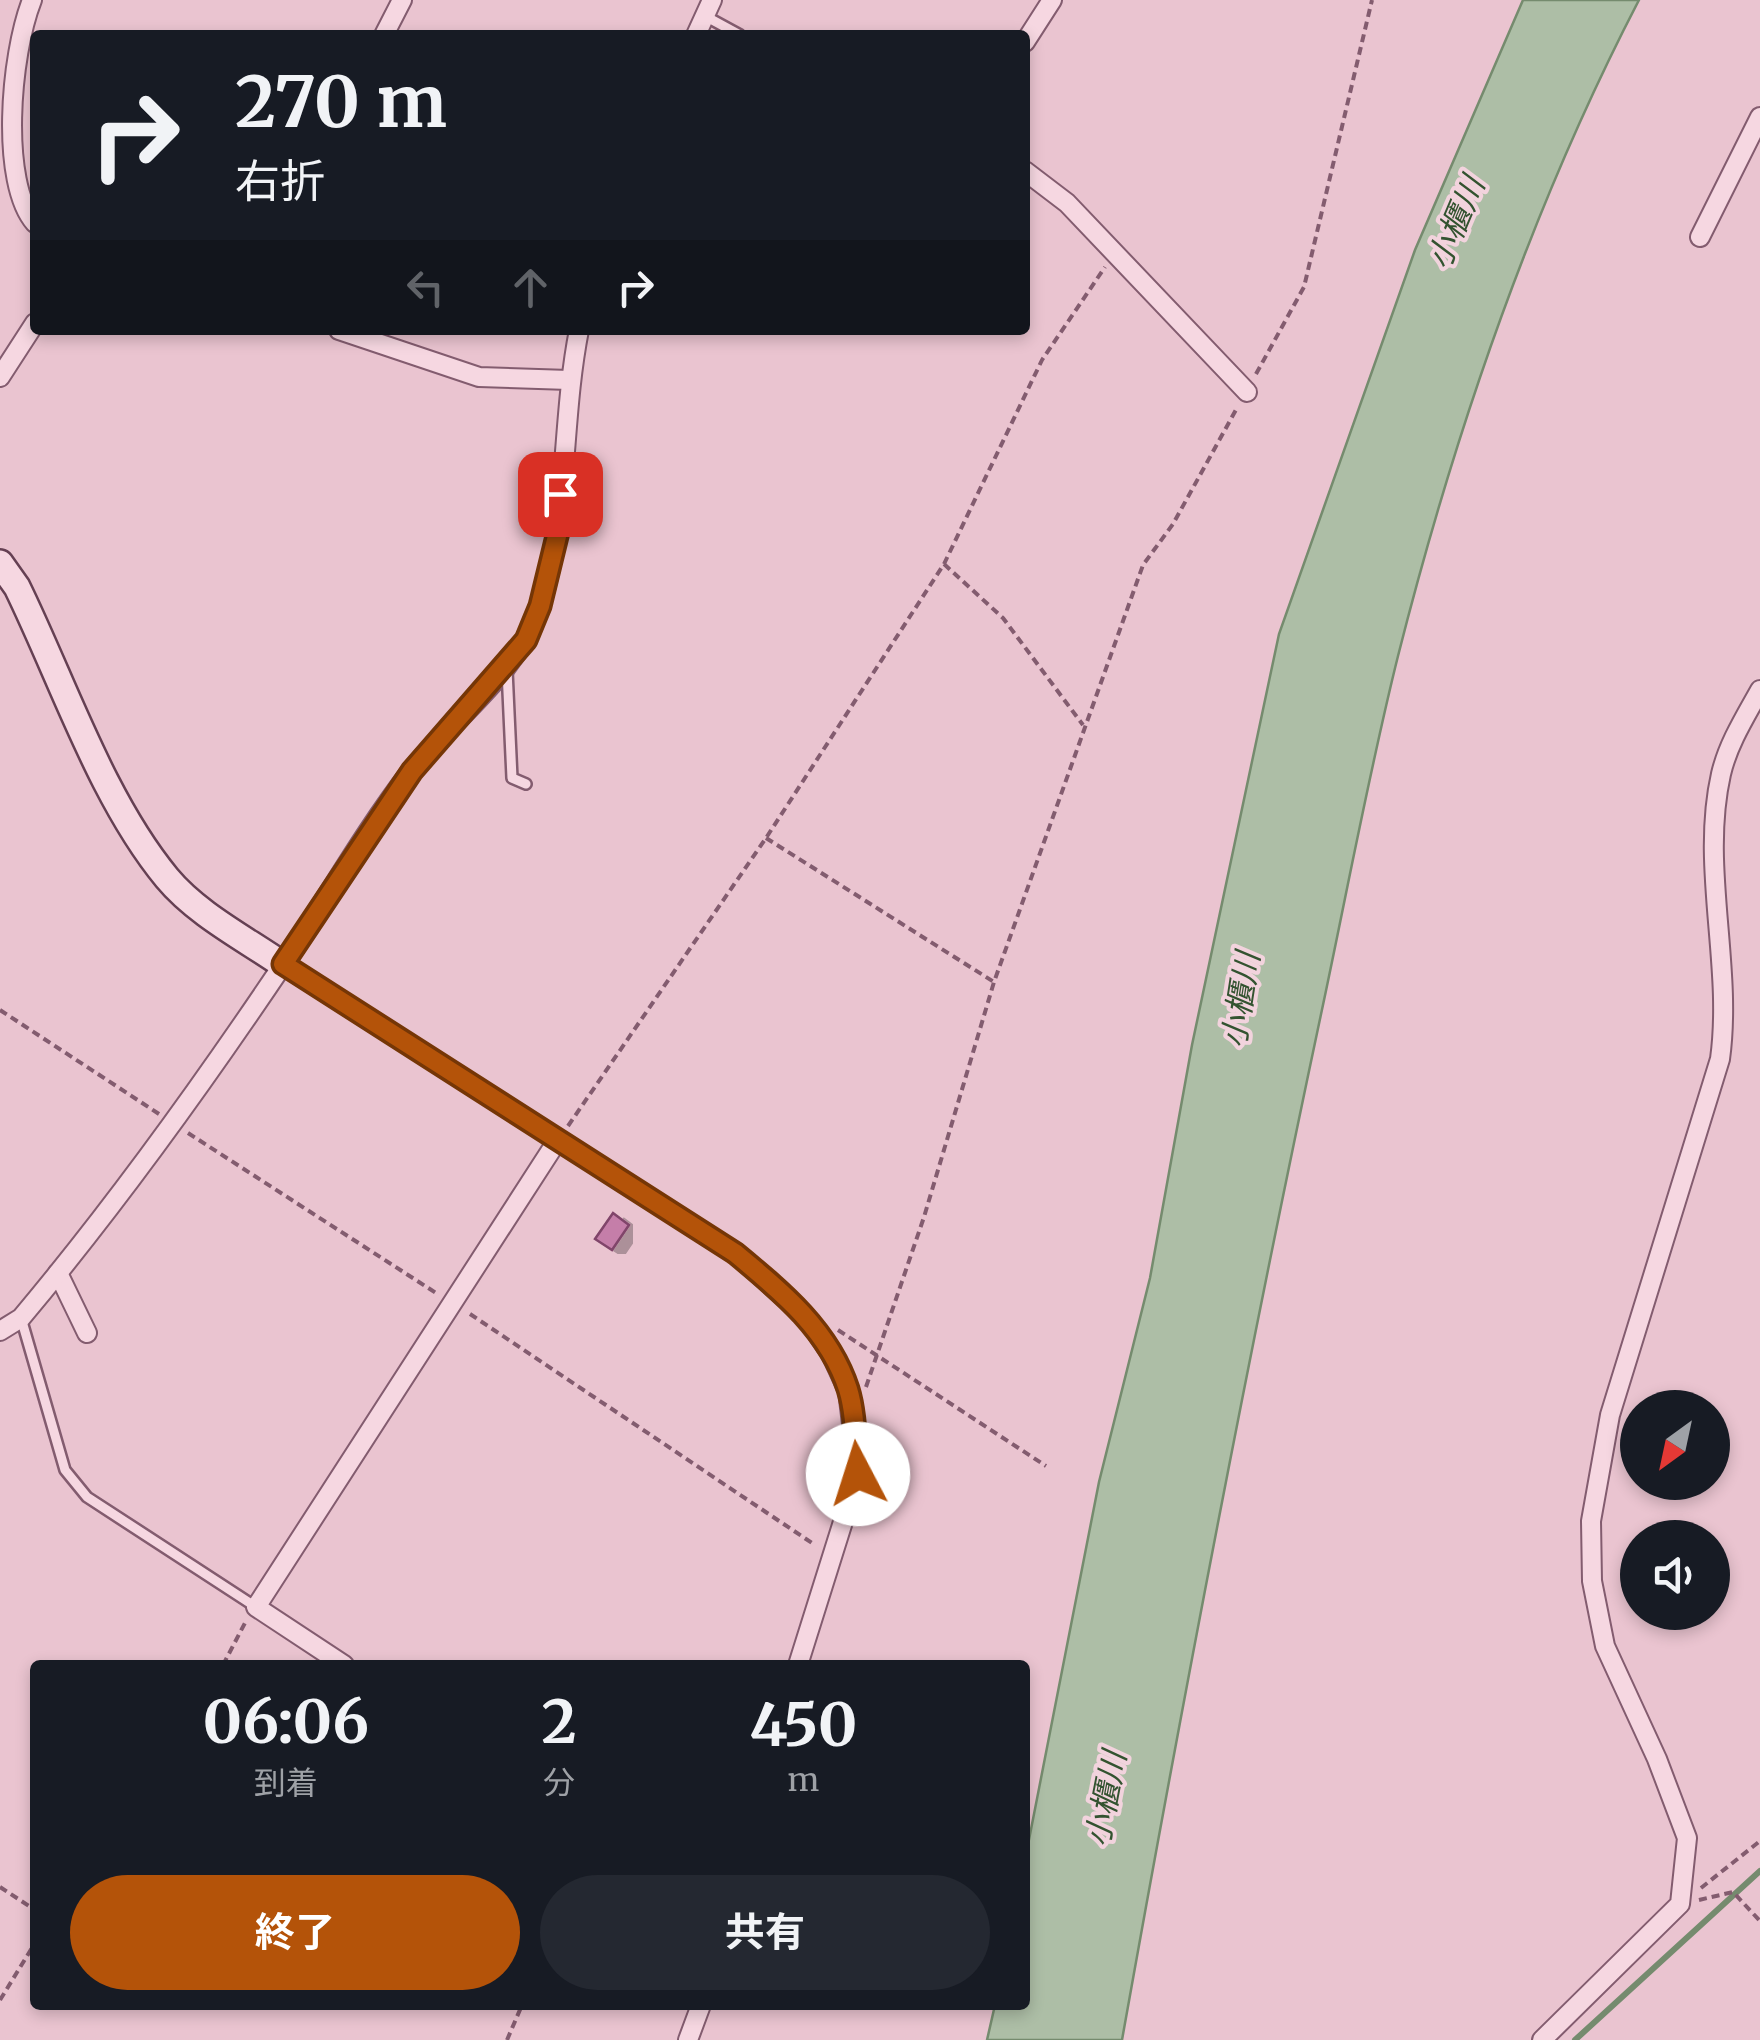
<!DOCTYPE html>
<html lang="ja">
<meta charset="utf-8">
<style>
:root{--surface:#171b24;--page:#242831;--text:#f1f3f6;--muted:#9ea1a6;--accent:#b45309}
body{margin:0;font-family:Merriweather,"Noto Sans JP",serif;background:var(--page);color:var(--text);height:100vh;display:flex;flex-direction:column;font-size:38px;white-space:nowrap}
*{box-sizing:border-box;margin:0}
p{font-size:32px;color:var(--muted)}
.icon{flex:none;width:55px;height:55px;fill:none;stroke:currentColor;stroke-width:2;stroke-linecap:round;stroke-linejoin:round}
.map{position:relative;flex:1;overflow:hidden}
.details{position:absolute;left:30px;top:1660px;width:1000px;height:350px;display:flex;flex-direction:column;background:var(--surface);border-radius:10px;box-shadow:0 5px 15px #0003}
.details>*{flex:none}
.hud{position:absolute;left:30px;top:30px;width:1000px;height:305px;border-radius:10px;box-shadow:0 5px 15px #0003;background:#171b24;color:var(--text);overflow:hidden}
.needle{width:65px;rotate:213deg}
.controls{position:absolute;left:1620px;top:1390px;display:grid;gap:20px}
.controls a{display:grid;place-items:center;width:110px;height:110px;border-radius:50%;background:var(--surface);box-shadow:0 5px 15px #0003;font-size:50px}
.pin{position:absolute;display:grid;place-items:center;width:85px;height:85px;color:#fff;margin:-42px;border-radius:20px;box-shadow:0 5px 15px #0006}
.me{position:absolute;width:110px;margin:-55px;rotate:355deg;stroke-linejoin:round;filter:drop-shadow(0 0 8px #0008)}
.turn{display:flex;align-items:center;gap:35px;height:210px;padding:0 40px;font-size:45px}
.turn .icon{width:130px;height:130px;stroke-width:2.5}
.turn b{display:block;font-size:70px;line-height:85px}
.lanes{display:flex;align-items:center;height:95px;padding:0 40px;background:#0003;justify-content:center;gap:50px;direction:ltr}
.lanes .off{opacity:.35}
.eta{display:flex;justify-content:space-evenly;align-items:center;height:170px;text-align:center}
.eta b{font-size:60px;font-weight:700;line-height:70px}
.primary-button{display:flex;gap:20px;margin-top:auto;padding:20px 40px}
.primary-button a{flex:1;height:115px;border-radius:60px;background:var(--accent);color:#fff;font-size:40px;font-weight:700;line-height:115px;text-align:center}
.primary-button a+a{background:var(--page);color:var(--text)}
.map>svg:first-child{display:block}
.water{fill:#adbea6;stroke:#758b6e;stroke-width:2.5}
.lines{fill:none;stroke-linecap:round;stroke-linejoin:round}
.stream{stroke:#758b6e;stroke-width:6}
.building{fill:#c57ea9;stroke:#80446a;stroke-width:2.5;filter:url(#shadow)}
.lane-casing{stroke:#835c6f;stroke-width:14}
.street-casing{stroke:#835c6f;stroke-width:22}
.secondary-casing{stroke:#654053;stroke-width:30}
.path{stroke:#835c6f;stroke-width:4;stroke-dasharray:8 5;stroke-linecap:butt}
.lane{stroke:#f6d7e1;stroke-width:9}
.street{stroke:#f6d7e1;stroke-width:18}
.secondary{stroke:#f6d7e1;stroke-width:25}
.route-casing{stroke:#753606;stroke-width:25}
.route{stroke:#b45309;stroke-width:18}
.labels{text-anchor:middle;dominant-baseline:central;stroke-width:8;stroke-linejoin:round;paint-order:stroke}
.water-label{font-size:32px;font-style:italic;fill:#335330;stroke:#f2d3dd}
</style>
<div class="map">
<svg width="1760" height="2040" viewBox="0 0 1760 2040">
<defs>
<filter id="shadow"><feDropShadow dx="11" dy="6" stdDeviation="0" flood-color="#0004"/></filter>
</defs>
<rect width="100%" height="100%" fill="#eac4d0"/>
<!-- water -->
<path class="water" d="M1523,0H1639C1532,206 1455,431 1398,656C1368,776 1346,898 1320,1019C1248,1358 1183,1698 1122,2040H987L995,2005H1025V1860L1099,1482L1150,1278L1192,1045L1279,634L1415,250Z"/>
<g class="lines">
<!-- stream -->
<polyline class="stream" points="1575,2040 1760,1871"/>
</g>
<!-- building -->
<polygon class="building" points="613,1213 629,1225 612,1250 595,1239"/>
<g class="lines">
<defs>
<g id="lane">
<polyline points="705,16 740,35"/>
<polyline points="507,670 512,778 526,784"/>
<polyline points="21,1318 65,1470 87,1497 256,1607"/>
</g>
<g id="street">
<path d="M32,0C10,56 0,183 35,223"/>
<polyline points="384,35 402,0"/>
<polyline points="696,35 712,0"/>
<polyline points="1025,42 1052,0"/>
<polyline points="1025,171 1067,203 1247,392"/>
<polyline points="1700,237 1760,117"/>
<polyline points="339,330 479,377 569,380"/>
<polyline points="0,377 35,323"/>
<polyline points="283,965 735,1253 806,1317 831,1354 848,1391 858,1474 798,1665"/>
<polyline points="58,1273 87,1333"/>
<path d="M0,1331L21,1318C115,1206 200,1088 282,966C325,902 364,832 411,771C454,717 518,674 540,606C569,517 561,421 579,330"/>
<polyline points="344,1665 256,1607 557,1141"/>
<polyline points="688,2040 701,2005"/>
<path d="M1542,2040L1680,1904L1687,1838L1657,1759L1605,1646L1592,1581L1591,1521L1610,1415L1720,1059C1733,965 1700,867 1721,774C1728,744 1745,717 1760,690"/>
</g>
<path id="secondary" d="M0,563L17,587C63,681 101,798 167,878C197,914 244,938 283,965"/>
</defs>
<!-- lane casing -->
<use href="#lane" class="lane-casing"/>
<!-- street casing -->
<use href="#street" class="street-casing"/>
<!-- secondary casing -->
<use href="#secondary" class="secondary-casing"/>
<!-- path -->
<g class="path">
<polyline points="1256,374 1304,287 1372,0"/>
<polyline points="944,564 1003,618 1083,725"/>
<polyline points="766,838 994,982"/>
<polyline points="0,1010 159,1114"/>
<polyline points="568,1126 766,838 944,564 1042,360 1105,267"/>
<polyline points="188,1133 436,1293"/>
<polyline points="470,1314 815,1545"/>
<polyline points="838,1330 1046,1466"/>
<polyline points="866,1387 924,1217 994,982 1143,565 1173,524 1237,408"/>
<polyline points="223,1665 246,1621"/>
<polyline points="0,1887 35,1910"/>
<polyline points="1701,1888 1760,1841"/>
<polyline points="1699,1900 1733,1892 1760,1921"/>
<polyline points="0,2000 35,1943"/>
<polyline points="507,2040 522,2005"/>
</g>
<!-- lane -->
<use href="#lane" class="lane"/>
<!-- street -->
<use href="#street" class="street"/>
<!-- secondary -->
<use href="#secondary" class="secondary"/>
</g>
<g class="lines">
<defs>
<path id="route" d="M560,494L558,532L540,606L526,640L412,771L283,964L735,1253C781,1291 829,1330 848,1389C856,1415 855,1446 858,1474"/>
</defs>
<!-- route casing -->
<use href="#route" class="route-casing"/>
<!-- route -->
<use href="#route" class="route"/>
</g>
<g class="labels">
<!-- water labels -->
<g class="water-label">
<text transform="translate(1456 223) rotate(-67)">小櫃川</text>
<text transform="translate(1241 1000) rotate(-81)">小櫃川</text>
<text transform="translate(1106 1799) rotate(-79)">小櫃川</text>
</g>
</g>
</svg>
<div class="controls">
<a><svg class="needle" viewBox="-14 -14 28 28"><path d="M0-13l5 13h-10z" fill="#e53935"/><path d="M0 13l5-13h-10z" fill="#9ea1a6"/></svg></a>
<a><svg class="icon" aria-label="sound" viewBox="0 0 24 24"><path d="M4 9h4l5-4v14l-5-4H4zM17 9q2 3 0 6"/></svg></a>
</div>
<div class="pin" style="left:560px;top:494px;background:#d93025"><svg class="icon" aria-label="arrive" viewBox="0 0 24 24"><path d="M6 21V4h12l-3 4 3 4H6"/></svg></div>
<svg class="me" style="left:858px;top:1474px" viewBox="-20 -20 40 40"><circle r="19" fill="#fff"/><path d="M0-13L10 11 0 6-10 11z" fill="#b45309"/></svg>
<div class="hud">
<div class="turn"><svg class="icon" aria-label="right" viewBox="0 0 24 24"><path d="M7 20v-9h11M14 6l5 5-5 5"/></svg><div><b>270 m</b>右折</div></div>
<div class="lanes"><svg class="icon off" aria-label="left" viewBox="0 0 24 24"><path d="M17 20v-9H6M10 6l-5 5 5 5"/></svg><svg class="icon off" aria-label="ahead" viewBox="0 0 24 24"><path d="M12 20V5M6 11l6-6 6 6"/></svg><svg class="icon" aria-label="right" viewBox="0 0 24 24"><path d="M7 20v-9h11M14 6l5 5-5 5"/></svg></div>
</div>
<section class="details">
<div class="eta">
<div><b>06:06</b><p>到着</p></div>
<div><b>2</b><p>分</p></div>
<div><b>450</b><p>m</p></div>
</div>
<div class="primary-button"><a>終了</a><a>共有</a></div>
</section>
</div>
